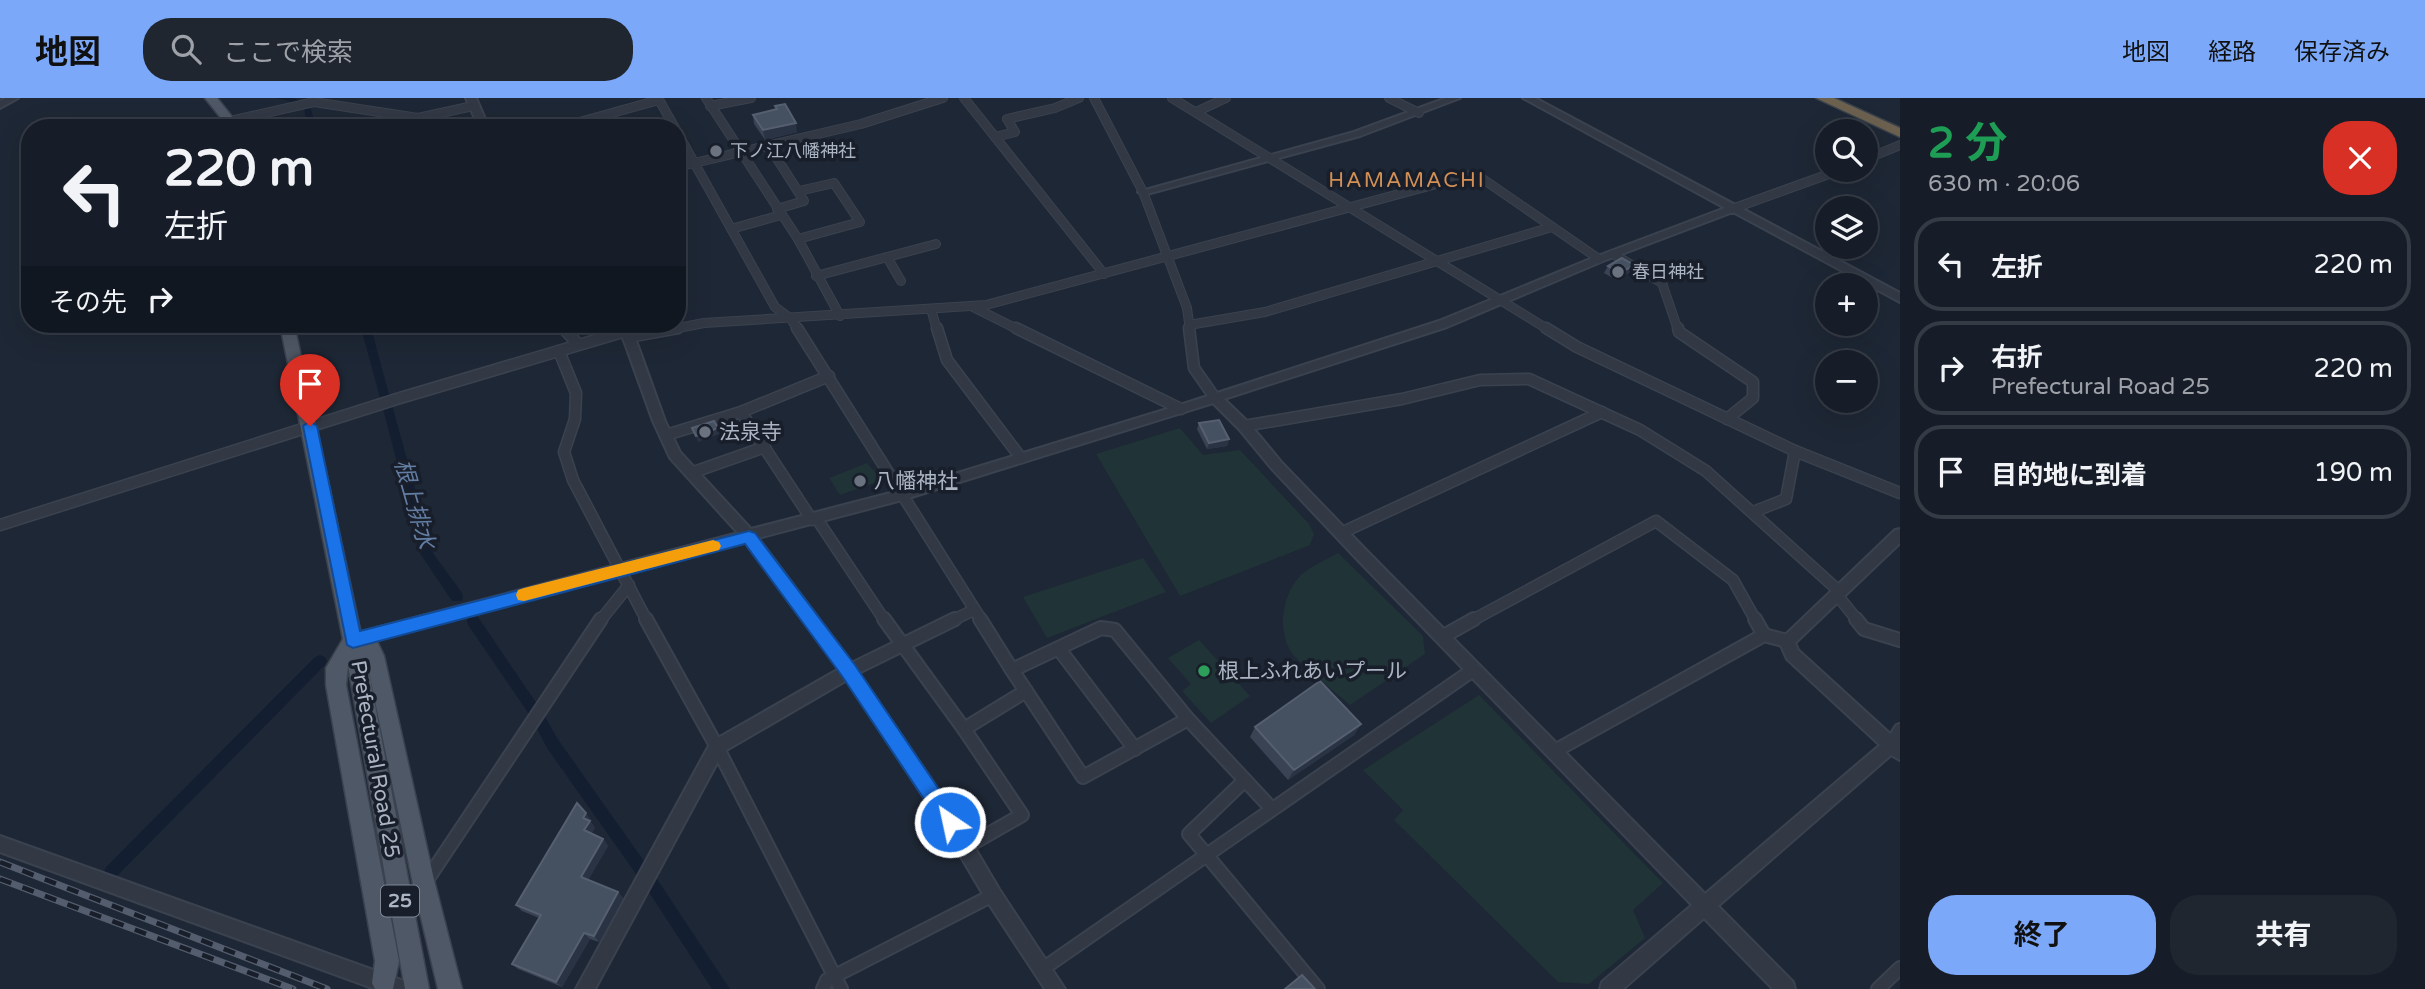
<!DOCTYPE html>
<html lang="ja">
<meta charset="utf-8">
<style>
:root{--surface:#161d28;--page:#1f2630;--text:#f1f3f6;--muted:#9ea2a8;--line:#353b45;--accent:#7ba8f8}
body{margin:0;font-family:"Varela Round","Noto Sans JP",sans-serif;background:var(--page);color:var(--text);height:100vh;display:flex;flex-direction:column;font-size:26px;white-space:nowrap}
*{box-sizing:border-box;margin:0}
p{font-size:23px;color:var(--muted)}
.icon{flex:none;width:38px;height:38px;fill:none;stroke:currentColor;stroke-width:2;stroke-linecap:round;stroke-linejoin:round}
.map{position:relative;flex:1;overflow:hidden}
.side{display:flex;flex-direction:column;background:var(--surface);width:525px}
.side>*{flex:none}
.hud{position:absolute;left:21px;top:21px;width:665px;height:214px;border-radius:28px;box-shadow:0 7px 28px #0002,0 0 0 2px var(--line);background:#161d28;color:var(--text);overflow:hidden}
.tools{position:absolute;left:1815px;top:21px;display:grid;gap:14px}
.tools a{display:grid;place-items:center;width:63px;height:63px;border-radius:50%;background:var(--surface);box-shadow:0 7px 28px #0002,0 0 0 2px var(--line);font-size:35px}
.pin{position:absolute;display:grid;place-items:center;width:60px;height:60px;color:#fff;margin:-72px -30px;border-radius:50% 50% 50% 0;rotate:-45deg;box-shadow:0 0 7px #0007}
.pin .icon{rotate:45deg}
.me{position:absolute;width:77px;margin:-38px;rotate:326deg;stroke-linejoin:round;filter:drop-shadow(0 0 5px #0008)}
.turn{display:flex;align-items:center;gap:24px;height:147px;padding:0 28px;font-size:32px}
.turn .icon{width:91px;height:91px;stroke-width:2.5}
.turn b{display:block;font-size:49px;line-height:60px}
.then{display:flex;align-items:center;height:66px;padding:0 28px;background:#0003;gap:14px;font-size:26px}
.round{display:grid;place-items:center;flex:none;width:74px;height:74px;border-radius:28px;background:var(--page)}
.head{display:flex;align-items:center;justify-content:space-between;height:119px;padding:0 28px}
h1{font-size:42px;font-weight:700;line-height:52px;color:#1e9e55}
.cta{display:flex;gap:14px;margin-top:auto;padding:14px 28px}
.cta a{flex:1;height:80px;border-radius:28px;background:var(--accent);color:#111;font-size:28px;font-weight:700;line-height:80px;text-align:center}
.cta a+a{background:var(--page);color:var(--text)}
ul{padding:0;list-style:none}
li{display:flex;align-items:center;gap:21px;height:94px;margin:0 14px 10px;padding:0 14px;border:4px solid var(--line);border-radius:28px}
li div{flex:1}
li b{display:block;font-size:26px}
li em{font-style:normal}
header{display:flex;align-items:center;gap:42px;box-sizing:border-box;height:98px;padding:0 35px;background:var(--accent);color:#111}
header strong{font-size:33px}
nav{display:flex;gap:38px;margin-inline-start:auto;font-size:24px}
.search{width:490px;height:63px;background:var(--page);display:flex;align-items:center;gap:18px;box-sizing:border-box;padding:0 24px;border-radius:28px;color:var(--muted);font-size:26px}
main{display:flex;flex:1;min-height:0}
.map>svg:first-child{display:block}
.green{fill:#203336}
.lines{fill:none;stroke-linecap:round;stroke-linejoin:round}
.canal{fill:#131e31;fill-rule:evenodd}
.minor-far2-casing{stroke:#3b424f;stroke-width:10}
.minor-far1-casing{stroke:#3b424f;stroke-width:13}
.minor-casing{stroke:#3b424f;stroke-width:16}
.tertiary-casing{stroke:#3b424f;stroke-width:4}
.primary-casing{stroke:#3b424f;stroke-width:3}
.motorway-casing{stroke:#39414d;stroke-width:3}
.minor-far2{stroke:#323945;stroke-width:8}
.minor-far1{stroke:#323945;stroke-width:10}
.minor{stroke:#323945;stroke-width:12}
.tertiary{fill:#323945;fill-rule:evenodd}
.primary{fill:#4f5866;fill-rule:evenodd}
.motorway{fill:#6c614f;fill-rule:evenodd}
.rail-casing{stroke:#535d6d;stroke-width:7}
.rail{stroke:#181e2a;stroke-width:4.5;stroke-dasharray:12;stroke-linecap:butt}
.wall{fill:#394354}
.shaded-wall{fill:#293343}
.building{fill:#455060;stroke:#555f70;stroke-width:2}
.route{fill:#1a73e8;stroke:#114b97;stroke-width:2}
.slow{fill:#f59e0b}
.worship-dot{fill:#6b7280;stroke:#181e2a;stroke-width:2.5}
.leisure-dot{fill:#2e9e5b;stroke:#181e2a;stroke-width:2.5}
.labels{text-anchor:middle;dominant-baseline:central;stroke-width:7;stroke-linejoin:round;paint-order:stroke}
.far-poi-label{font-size:18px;fill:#abb4c3;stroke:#181e2a;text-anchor:start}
.shield{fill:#181e2a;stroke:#7f8795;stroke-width:2}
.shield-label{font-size:19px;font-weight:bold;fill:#abb4c3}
.far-quarter-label{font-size:21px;letter-spacing:2px;fill:#d29057;stroke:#181e2a}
.poi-label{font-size:21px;fill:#abb4c3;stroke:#181e2a;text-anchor:start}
.street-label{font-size:21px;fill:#abb4c3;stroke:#181e2a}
.water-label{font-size:23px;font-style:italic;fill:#637da3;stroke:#181e2a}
</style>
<header>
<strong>地図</strong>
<div class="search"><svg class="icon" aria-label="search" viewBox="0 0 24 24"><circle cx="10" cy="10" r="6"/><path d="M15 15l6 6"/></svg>ここで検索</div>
<nav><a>地図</a><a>経路</a><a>保存済み</a></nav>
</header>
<main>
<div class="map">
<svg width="1900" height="891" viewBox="0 0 1900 891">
<rect width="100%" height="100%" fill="#1e2735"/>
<!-- green -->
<g class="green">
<polygon points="1180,330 1203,357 1240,352 1309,426 1314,436 1310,447 1180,498 1096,356"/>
<polygon points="867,365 882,382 840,397 829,380"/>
<path d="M1338,455L1423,538L1425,556L1350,607C1336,594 1299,567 1290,552C1277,529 1283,495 1301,477C1311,468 1327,461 1338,455Z"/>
<polygon points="1143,460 1166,494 1047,540 1023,499"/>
<polygon points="1199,542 1250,598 1211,625 1182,593 1191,586 1168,560"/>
<polygon points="1479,597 1663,785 1633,812 1645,840 1589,886 1558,884 1394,722 1403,712 1363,672"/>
</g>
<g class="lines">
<!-- canal -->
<g class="canal">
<polygon points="276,0 293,0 306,4 302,6"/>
<polygon points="303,6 310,8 316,30 308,30"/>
<polygon points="360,226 370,226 390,300 387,303 392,307 433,455 462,495 463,499 462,503 452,503 421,457 382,307 385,304 380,300"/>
<polygon points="473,518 478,519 543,615 557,640 646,766 649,771 646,776 641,779 636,776 547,650 531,619 468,527 467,523 468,519"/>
<polygon points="320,557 325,559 327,563 325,567 117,778 112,781 107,778 104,773 107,768 315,559"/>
<polygon points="650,775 655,778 730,891 712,891 645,788 642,783 645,778"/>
</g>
<defs>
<g id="minor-far2">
<polyline points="658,0 675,30"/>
<polyline points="706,0 798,141 840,218"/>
<polyline points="964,0 1104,176"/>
<polyline points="1094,0 1143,94 1187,210 1190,232"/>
<polyline points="1172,0 1549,232"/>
<polyline points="1389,0 1419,15"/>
<polyline points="710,8 751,0"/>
<polyline points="1196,14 1226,0"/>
<polyline points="230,23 314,4 418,20 473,8"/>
<polyline points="558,30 659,2"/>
<polyline points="677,34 775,209 791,221 798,232"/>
<polyline points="995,39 1015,34 1007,21 1055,10 1079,0"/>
<polyline points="769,48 804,103 777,111"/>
<polyline points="1866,61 1900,47"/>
<polyline points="677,69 861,26 943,0"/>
<polyline points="1732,111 1840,72"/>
<polyline points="731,131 781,117"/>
<polyline points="798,141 860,124 834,85 799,93"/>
<polyline points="1613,156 1662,185 1678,232"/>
<polyline points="887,159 901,183"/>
<polyline points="816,178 936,146"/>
<polyline points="973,209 1019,232"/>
<polyline points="931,211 937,232"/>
<polyline points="560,226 565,232"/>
<polyline points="1189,227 1265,214 1552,129"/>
<polyline points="668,232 704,225 986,207 1470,77 1480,79 1599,161"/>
</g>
<g id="minor-far1">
<polyline points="563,230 578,246"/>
<polyline points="797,230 982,523"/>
<polyline points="937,230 947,262 1021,360"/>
<polyline points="1016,230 1181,311"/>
<polyline points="1189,230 1194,270 1215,300"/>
<polyline points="1546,230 1577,249 1795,353 1900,395"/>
<polyline points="1678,230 1679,234 1753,284 1753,300 1727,321"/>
<polyline points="628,239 678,230"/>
<polyline points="559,253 576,295 575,321 564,354 573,382 647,523"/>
<polyline points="741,314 812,422"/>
<polyline points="1244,328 1402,301 1480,282 1529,281 1640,332 1706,373 1840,494"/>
<polyline points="666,337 741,314 829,278"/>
<polyline points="691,375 765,349"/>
<polyline points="1753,414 1786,401 1795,353"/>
<polyline points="817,421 885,523"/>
<polyline points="0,427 400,300 626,233"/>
<polyline points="1341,435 1602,314"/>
<polyline points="1837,497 1858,523"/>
<polyline points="600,523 629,487"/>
<polyline points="951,523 974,512"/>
<polyline points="1471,523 1656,423 1733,482 1756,523"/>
</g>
<g id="minor">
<polyline points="646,521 717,649 841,891"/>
<polyline points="884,521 964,631"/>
<polyline points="980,521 1012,572 1101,530 1115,532 1188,621 1272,711"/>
<polyline points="1755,521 1764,537"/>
<polyline points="1856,521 1864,531 1900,542"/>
<polyline points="1442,539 1474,521"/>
<polyline points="1059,551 1135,651"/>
<polyline points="1012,572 1083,679 1188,621"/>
<polyline points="849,573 955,521"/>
<polyline points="1891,647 1900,632"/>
<polyline points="1553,654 1764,537 1787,543"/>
<polyline points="1245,682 1189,736 1318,891"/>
<polyline points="966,749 1022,717 964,631 1026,593"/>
<polyline points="425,785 601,521"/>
<polyline points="1044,870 1473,572"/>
<polyline points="823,891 827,882 993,797"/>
<polyline points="1878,891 1900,870"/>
</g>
<g id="tertiary">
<polygon points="6,0 18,0 0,10 0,3"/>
<polygon points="466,0 476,0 489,30 479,30"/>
<polygon points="1446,0 1460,0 1360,38 1147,96 1143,97 1138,94 1354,34"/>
<polygon points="1523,0 1535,0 1900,195 1900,204 1733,114 1603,163 1447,229 1224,301 1249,325 1282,365 1365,451 1705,796 1880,647 1787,561 1779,543 1895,432 1900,431 1900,445 1795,545 1798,552 1900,645 1900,662 1891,657 1718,808 1793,884 1795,891 1773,891 1704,820 1623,891 1600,891 1602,884 1692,807 1355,459 1272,371 1239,331 1213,305 902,402 758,440 854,568 956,718 999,791 1065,891 1045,891 987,803 944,730 847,582 723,654 595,891 576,891 711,644 839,571 745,444 353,548 348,546 345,542 348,538 353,536 738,435 670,360 653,323 618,226 630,226 665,323 680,354 751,431 902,392 1177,308 1439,223 1595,159 1725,110"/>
<polygon points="0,738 401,882 408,884 410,891 375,891 0,754"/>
</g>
<g id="primary">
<polygon points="205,0 217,0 241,30 229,30"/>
<polygon points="280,226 294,226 361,536 375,539 384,558 435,786 462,891 438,891 413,786 366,559 429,891 405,891 348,567 346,587 399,863 393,891 375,891 372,885 375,863 326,587 326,570 343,541"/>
</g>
<polygon id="motorway" points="1816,0 1834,0 1900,30 1900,39"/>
</defs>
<!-- minor-far2 casing -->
<use href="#minor-far2" class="minor-far2-casing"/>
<!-- minor-far1 casing -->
<use href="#minor-far1" class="minor-far1-casing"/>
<!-- minor casing -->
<use href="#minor" class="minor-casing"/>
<!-- tertiary casing -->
<use href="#tertiary" class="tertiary-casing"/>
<!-- primary casing -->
<use href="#primary" class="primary-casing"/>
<!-- motorway casing -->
<use href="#motorway" class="motorway-casing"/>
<!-- minor-far2 -->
<use href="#minor-far2" class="minor-far2"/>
<!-- minor-far1 -->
<use href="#minor-far1" class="minor-far1"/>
<!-- minor -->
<use href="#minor" class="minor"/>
<!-- tertiary -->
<use href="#tertiary" class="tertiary"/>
<!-- primary -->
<use href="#primary" class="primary"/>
<!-- motorway -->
<use href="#motorway" class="motorway"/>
<defs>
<g id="rail">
<polyline points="0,764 327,891"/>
<polyline points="0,781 293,891"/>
</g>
</defs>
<!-- rail casing -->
<use href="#rail" class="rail-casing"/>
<!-- rail -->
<use href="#rail" class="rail"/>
</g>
<!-- wall -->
<g class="wall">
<polygon points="775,8 797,34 765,42 754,26 753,17 776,12"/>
<polygon points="1608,168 1630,174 1616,182 1604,175"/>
<polygon points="1199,325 1229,341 1227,348 1207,351 1197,331"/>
<polygon points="1361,626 1354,637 1288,682 1250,639 1255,629"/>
<polygon points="591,722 590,723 595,730 591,735 603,741 608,748 588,782 618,794 623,800 599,844 590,841 562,889 518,871 512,866 539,820 522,813 516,807"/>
</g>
<!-- shaded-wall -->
<g class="shaded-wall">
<polygon points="796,25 797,34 765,42 763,32"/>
<polygon points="1634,167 1630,174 1616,182 1620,175"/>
<polygon points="718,330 719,336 698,344 696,338"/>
<polygon points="1229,341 1227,348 1207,351 1209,345"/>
<polygon points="1361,626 1354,637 1288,682 1294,672"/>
<polygon points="586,715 591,722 590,723 595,730 589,739 584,732 583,720"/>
<polygon points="603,741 608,748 586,786 581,779"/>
<polygon points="618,794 623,800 599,844 594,838"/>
<polygon points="584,835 590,841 562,889 556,884"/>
</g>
<!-- building -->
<g class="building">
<polygon points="785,6 796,25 763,32 753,17 777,11 775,8"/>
<polygon points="1622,160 1634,167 1620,175 1608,168"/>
<polygon points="1219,322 1229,341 1209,345 1199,325"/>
<polygon points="714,323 718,330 696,338 692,330"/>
<polygon points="1320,583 1361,626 1294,672 1255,629"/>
<polygon points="577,705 586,715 583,720 590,723 584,732 603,741 581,779 618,794 594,838 584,835 556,884 512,866 541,817 516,807"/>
<polygon points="1302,877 1315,891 1285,891"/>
</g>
<!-- route -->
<polygon class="route" points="310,323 317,328 360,533 749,433 755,435 855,567 957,718 960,724 957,731 950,734 944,731 842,578 745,446 353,550 347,547 303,328"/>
<!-- slow -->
<polygon class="slow" points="713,442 719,444 721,448 719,452 524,503 518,502 516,497 518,492 524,490"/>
<!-- markers -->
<g class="worship-dot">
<circle cx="716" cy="53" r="7"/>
<circle cx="1618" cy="174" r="7"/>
<circle cx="705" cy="334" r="7"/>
<circle cx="860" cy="383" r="7"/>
</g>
<circle class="leisure-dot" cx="1204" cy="573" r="7"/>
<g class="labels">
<!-- far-poi labels -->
<g class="far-poi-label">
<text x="730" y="53">下ノ江八幡神社</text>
<text x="1632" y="174">春日神社</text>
</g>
<!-- shield labels -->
<rect class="shield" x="381" y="787.5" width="38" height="31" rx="5"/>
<g class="shield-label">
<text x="400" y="803">25</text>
</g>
<!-- far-quarter labels -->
<g class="far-quarter-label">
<text x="1407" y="82">HAMAMACHI</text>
</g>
<!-- poi labels -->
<g class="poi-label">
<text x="719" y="334">法泉寺</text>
<text x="874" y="383">八幡神社</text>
<text x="1218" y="573">根上ふれあいプール</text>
</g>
<!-- street labels -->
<g class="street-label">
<text transform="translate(375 661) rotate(80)">Prefectural Road 25</text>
</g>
<!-- water labels -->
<g class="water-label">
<text transform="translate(414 406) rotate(74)">根上排水</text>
</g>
</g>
</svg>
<div class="tools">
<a><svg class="icon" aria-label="search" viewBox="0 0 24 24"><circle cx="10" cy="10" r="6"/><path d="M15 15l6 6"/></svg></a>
<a><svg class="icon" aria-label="layers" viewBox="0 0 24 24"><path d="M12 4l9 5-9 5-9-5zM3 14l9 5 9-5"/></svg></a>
<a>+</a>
<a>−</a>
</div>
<div class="pin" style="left:310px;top:328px;background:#d93025"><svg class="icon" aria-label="arrive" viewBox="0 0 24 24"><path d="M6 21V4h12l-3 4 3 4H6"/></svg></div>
<svg class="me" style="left:950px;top:724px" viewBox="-20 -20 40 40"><circle r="17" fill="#1a73e8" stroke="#fff" stroke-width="3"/><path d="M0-11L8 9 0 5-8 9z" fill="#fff"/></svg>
<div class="hud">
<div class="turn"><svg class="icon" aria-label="left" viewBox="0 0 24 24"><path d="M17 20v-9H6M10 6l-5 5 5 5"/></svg><div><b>220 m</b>左折</div></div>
<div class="then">その先<svg class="icon" aria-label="right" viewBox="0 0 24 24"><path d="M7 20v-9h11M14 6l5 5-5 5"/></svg></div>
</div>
</div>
<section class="side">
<div class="head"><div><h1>2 分</h1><p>630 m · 20:06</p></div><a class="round" style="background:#d93025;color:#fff"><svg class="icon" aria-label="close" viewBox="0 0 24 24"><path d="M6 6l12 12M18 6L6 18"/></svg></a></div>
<ul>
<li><svg class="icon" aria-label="left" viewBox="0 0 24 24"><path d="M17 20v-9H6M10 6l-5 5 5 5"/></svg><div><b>左折</b></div><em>220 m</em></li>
<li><svg class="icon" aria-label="right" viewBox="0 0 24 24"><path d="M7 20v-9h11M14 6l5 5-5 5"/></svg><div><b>右折</b><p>Prefectural Road 25</p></div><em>220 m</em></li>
<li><svg class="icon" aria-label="arrive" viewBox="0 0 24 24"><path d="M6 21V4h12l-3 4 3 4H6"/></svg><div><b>目的地に到着</b></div><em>190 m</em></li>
</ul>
<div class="cta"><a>終了</a><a>共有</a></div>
</section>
</main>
